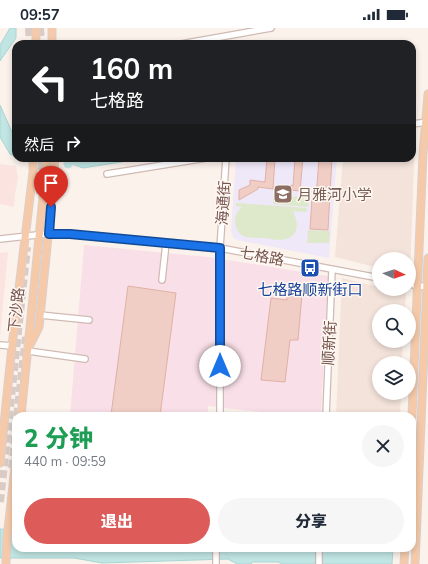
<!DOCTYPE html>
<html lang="zh">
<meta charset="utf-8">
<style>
:root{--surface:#fff;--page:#f6f6f7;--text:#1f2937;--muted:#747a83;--accent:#dd5c59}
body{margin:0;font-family:Mulish,"Noto Sans SC",sans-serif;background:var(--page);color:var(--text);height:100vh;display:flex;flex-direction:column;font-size:15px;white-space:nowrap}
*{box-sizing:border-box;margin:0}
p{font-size:13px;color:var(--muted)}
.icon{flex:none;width:22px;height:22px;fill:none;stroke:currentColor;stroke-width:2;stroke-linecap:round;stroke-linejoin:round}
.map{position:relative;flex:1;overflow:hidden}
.sheet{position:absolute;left:12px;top:384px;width:404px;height:140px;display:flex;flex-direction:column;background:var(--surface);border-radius:12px;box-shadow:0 2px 6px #0003}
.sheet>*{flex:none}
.hud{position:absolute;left:12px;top:12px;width:404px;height:122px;border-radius:12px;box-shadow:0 2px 6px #0003;background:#202124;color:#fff;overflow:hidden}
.needle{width:26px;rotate:94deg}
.fabs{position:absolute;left:372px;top:224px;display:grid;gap:8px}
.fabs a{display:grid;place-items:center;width:44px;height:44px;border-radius:50%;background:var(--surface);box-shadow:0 2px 6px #0003;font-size:20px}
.pin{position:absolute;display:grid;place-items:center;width:34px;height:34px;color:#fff;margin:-41px -17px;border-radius:50% 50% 50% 0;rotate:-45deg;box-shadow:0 0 4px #0007}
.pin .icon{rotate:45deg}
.me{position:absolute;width:44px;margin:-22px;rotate:0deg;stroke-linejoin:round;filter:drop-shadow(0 0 3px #0008)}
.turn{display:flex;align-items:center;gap:14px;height:84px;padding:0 12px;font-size:18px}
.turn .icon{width:52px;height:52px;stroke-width:2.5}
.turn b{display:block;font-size:28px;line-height:34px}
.then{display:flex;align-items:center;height:38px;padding:0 12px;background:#0003;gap:8px;font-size:15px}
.round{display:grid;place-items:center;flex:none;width:42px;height:42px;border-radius:21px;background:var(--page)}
.headline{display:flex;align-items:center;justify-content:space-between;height:68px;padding:0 12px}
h1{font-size:24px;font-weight:800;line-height:30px;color:#1e9e55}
.button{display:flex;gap:8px;margin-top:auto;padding:8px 12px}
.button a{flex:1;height:46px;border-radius:24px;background:var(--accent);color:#fff;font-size:16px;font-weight:800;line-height:46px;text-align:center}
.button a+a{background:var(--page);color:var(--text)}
.status{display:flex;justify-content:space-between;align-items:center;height:28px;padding:0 20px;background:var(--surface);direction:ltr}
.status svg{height:11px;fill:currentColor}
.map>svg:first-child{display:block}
.residential{fill:#f3e3da}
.commercial{fill:#fbe3e0}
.education{fill:#efe8f9}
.medical{fill:#f9dfe7}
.green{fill:#dde9ca}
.water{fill:#c0e5e3;stroke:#a7d6d4}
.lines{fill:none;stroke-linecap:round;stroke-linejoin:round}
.river{stroke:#c0e5e3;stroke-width:9}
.building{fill:#f0cdc5;stroke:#e1b1a6}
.highway-tunnel{stroke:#dacbc5;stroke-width:8;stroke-dasharray:8 4;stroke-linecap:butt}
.minor-casing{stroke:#d0bbb4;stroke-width:8}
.major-casing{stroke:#d9cfce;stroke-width:9}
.minor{stroke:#fff;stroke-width:5.5}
.major{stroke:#f6caa9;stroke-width:7}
.route-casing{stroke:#114b97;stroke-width:10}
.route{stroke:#1a73e8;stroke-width:7}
.labels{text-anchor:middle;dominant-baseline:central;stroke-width:3;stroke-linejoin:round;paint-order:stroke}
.education-label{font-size:15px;fill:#785e54;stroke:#fef7f2;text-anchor:start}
.street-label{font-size:15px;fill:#76554f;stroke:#fef7f2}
.transit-label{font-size:15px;fill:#164399;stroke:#fef7f2}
</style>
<div class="status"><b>09:57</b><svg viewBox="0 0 49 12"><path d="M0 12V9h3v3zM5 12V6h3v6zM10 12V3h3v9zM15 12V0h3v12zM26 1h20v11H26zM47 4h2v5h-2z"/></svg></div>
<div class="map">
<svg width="428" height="536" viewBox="0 0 428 536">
<rect width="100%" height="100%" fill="#fcf2ec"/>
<!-- residential -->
<g class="residential">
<polygon points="415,106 410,248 409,231 379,231 379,240 335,229 343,130 412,130 412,107"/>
<polygon points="342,250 379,259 379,261 390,261 406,264 405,283 379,283 379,313 403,313 402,335 379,335 379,365 401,365 400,388 336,388"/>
</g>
<!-- commercial -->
<g class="commercial">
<polygon points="0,136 16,138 18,150 15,167 14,179 0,176"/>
<polygon points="8,224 0,308 0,225"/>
</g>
<!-- education -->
<polygon class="education" points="236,130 337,130 329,230 237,212 233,209 231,203"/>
<!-- medical -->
<polygon class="medical" points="84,217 208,229 328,248 321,388 294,388 208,378 208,388 70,388"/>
<!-- green -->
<g class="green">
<polygon points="274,167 309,170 308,179 273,176"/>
<path d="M236,175L307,180L306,184L293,183C298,193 300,207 286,211C280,213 271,211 265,210C259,210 252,210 246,209C237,207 233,195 236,187C237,184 240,181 242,179L236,178Z"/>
<polygon points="308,202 330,203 329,215 307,215"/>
</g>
<!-- water -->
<g class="water">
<polygon points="10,0 16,0 16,10 0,33 0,17"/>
<polygon points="0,77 16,113 16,129 10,126 0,109"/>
<polygon points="71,130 146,130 83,140 72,136 70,133"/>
<polygon points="0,501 16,502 16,520 393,520 392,536 282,536 278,534 253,534 251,536 237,536 228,531 102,535 74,530 0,530"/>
</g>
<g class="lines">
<!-- river -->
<polyline class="river" points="68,136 70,133 88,132 104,130"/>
</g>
<!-- building -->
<g class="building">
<polygon points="267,130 275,130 273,161 258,159 258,161 239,172 239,162 250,157 250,152 265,154"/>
<polygon points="295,130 303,130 300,163 290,162 291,157 293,158"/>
<polygon points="319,130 332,130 328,202 310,201 312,170 316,170"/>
<polygon points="128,258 176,265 160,388 111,387"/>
<polygon points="286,265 302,266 298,312 290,312 285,354 261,352 271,270 287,272"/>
</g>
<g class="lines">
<!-- highway-tunnel -->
<g class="highway-tunnel">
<polyline points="29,0 30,16"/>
<polyline points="40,0 41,16"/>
<polyline points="40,166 42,130"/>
<polyline points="17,388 26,309"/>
<polyline points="12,440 16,400"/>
<polyline points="0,474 27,219"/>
</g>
<defs>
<g id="minor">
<polyline points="181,16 271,0"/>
<polyline points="412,96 428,94"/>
<polyline points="107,146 206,130"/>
<polyline points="0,211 55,205 71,206 220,220 379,250"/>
<polyline points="162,252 166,215"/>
<polyline points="409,256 426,259"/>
<polyline points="40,287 89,292"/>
<polyline points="0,317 12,318"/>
<polyline points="28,323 85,331"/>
<polyline points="220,388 220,220 226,130"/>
<polyline points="326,388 332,242"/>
<polyline points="216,536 216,520"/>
<polyline points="319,536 319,520"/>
</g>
<g id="major">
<polyline points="52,0 52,16"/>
<polyline points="36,16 36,0"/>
<polyline points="30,317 39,299 51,179 55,130"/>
<polyline points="21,388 47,130"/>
<polyline points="412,388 423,126 428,66"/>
<polyline points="0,435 12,318 33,144 33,130"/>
<polyline points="6,536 7,510 16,431"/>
<polyline points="404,536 405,520"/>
<polyline points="415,536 428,230"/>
</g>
</defs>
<!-- minor casing -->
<use href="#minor" class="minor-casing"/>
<!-- major casing -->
<use href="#major" class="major-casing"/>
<!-- minor -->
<use href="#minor" class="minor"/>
<!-- major -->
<use href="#major" class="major"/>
</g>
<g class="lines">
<defs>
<polyline id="route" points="51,179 49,206 70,206 220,220 220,338"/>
</defs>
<!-- route casing -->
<use href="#route" class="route-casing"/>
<!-- route -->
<use href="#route" class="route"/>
</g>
<!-- icons -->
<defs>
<symbol id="school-square" viewBox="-11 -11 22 22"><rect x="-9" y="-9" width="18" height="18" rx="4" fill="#8d6e63" stroke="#fef7f2"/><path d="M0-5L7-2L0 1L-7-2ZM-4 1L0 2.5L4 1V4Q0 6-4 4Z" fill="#fff"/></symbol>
<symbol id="bus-square" viewBox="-11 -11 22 22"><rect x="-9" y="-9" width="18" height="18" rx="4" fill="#1a4fb4" stroke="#fef7f2"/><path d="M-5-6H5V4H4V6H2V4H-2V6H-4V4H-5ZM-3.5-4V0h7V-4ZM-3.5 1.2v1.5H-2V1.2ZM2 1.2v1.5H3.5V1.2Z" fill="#fff"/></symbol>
</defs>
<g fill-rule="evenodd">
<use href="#school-square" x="272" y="155" width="22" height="22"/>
<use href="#bus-square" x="299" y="229" width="22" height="22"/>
</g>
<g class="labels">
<!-- education labels -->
<g class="education-label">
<text x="297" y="166">月雅河小学</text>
</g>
<!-- street labels -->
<g class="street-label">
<text transform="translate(223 175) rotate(-86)">海通街</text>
<text transform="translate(262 228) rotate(11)">七格路</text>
<text transform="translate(16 282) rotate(-84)">下沙路</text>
<text transform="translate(329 315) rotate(-87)">顺新街</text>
</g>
<!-- transit labels -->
<g class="transit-label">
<text x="310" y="261">七格路顺新街口</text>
</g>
</g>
</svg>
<div class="fabs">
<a><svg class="needle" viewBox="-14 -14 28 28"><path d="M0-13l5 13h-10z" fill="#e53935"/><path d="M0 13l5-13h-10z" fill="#747a83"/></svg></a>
<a><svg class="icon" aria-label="search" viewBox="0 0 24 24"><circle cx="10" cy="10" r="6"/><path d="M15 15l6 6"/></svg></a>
<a><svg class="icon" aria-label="layers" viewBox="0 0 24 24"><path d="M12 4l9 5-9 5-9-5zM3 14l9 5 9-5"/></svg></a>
</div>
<div class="pin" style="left:51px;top:179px;background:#d93025"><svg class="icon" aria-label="arrive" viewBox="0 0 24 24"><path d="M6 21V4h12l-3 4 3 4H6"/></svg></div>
<svg class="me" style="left:220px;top:338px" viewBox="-20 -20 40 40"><circle r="19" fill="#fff"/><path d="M0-13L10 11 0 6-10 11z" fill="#1a73e8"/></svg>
<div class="hud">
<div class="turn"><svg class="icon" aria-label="left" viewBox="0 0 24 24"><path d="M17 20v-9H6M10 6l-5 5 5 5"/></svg><div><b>160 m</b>七格路</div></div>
<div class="then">然后<svg class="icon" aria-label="right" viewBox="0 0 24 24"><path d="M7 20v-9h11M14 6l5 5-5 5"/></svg></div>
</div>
<section class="sheet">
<div class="headline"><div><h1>2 分钟</h1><p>440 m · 09:59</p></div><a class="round"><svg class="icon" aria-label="close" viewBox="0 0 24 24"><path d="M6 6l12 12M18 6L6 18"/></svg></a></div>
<div class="button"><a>退出</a><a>分享</a></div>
</section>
</div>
